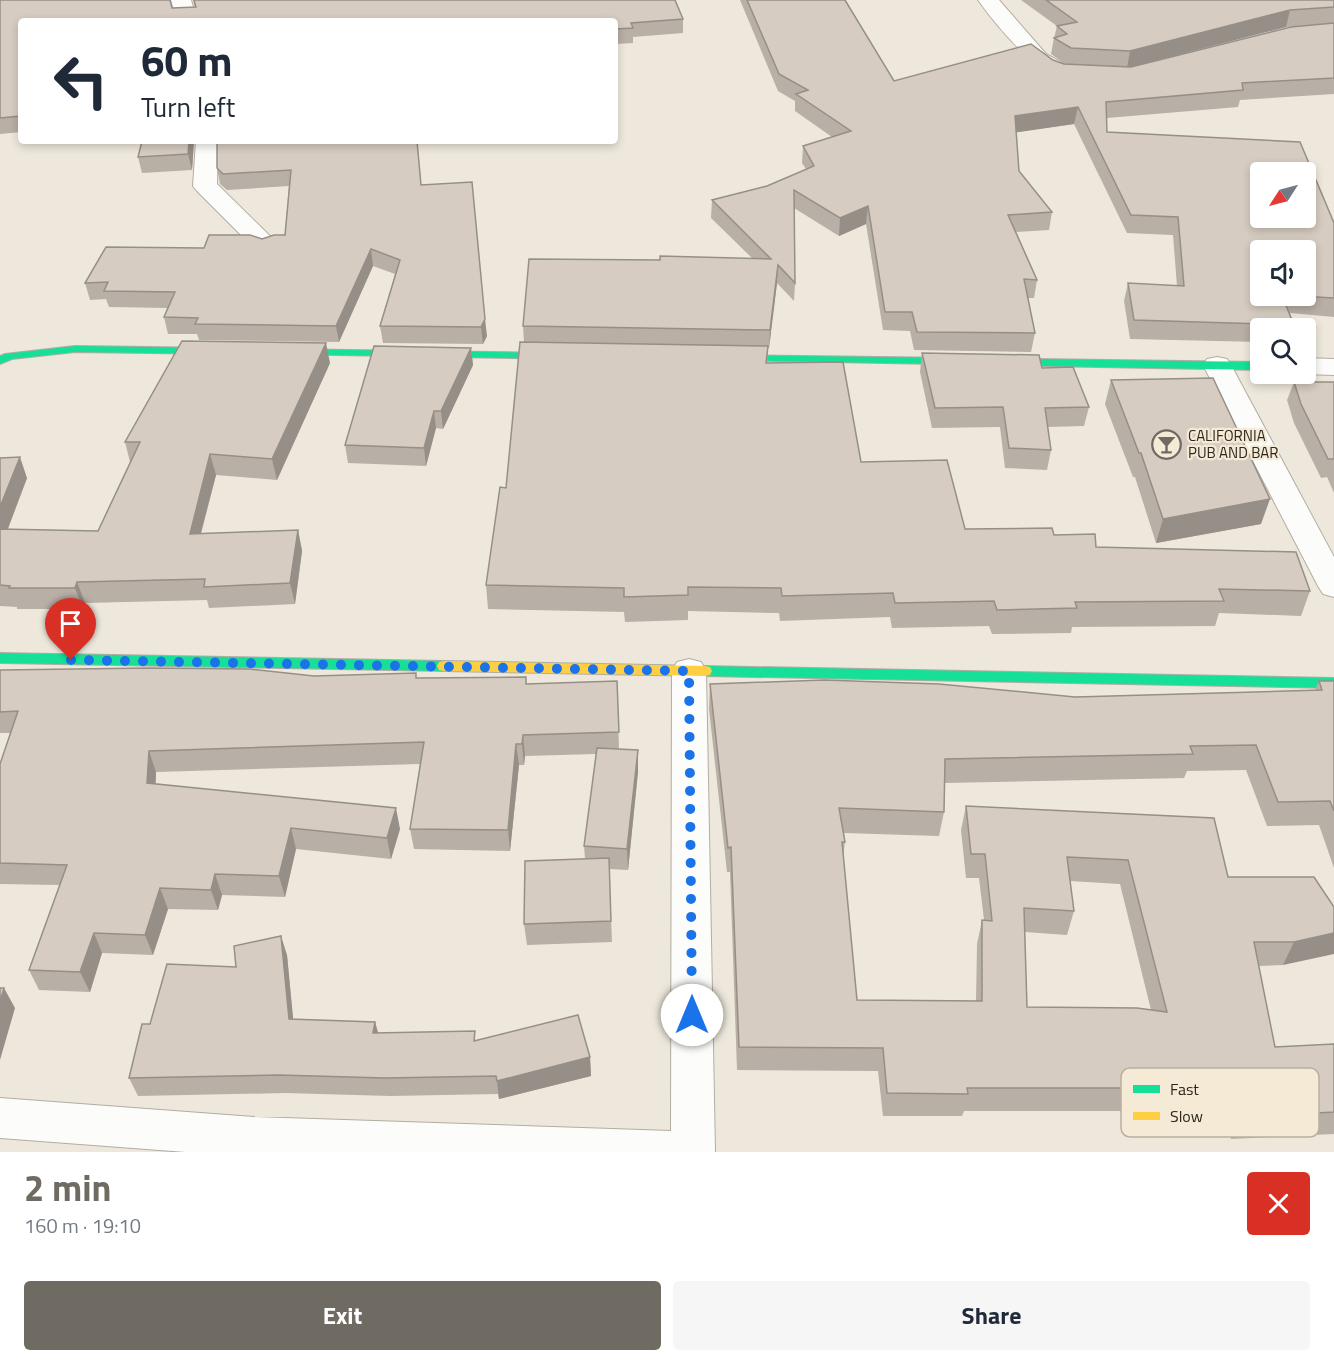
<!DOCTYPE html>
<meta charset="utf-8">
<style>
:root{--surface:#fff;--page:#f6f6f7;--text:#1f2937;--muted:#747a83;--accent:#706b62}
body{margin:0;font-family:"Titillium Web",sans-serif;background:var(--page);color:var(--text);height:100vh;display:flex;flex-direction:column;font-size:22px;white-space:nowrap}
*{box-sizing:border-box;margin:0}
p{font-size:20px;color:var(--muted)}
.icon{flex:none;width:33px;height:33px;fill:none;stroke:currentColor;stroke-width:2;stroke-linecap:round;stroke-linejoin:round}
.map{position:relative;height:1152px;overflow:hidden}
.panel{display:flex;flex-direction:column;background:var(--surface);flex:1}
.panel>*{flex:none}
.top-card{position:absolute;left:18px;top:18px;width:600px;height:126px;border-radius:6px;box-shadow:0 3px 9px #0003;background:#fff;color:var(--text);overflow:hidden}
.needle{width:39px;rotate:234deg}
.fabs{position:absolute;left:1250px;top:162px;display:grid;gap:12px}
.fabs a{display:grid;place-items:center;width:66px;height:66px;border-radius:6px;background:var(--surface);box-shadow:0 3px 9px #0003;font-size:30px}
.pin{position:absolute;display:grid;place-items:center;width:51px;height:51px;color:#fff;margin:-62px -26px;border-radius:50% 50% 50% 0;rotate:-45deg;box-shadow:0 0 6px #0007}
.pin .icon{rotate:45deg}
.me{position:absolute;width:66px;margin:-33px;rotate:0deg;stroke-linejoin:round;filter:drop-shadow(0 0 4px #0008)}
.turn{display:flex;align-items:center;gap:21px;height:126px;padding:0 24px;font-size:27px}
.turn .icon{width:78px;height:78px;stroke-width:2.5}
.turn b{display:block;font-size:42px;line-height:51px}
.round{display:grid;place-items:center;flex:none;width:63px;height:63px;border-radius:6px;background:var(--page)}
.summary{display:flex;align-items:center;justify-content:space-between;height:102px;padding:0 24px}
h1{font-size:36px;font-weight:700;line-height:45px;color:var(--accent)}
.primary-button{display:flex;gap:12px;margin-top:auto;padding:12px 24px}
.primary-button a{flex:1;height:69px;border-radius:6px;background:var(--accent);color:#fff;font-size:24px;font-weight:700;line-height:69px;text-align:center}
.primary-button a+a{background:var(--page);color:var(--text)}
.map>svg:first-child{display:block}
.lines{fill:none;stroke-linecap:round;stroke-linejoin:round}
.street-casing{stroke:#b2ada3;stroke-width:2}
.fast-casing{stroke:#b2ada3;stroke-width:2}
.slow-casing{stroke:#b2ada3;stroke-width:2}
.street{fill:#fcfcfa;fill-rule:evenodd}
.fast{fill:#16e098;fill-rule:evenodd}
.slow{fill:#ffcf43;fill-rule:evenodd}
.wall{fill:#b8afa6;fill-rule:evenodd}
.shaded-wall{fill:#968f87}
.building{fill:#d6ccc1;stroke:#968f87;stroke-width:1.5;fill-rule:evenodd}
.route{stroke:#1a73e8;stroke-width:10;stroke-dasharray:0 18}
.labels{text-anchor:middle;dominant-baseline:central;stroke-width:4.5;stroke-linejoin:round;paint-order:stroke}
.poi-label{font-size:15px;fill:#2c2820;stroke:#f5ead5;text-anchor:start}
.key{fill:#f5ead5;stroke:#b9b09f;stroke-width:1.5}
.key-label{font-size:16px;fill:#2c2820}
</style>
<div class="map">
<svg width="1334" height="1152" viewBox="0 0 1334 1152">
<rect width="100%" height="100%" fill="#eee8dc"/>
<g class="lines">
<defs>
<g id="street">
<polygon points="171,0 191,0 197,21 177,21"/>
<path d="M978,0H999L1046,54L1068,66L1071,71L1068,76C1041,82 993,21 978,0Z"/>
<polygon points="196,141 218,141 217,184 275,241 278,246 275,251 266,253 257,251 197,191 193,186"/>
<polygon points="1217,357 1227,359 1231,365 1334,557 1334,597 1323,594 1318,586 1203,365 1207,359"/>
<polygon points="1305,358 1334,359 1334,375 1302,374 1305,374"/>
<polygon points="689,659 701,662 706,671 715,1152 186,1152 0,1138 0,1098 254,1117 671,1131 672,671 677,662"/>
</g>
<g id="fast">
<polygon points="75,346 222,348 228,351 222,354 75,352 12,359 0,364 0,356 5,354"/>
<polygon points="282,349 564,353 570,356 564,359 278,354 276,352 278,350"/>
<polygon points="723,355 1260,362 1260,370 719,360 717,358"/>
<polygon points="0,653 444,661 449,662 451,666 449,670 444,671 0,663"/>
<polygon points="705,666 1334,678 1334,688 705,676 700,675 698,671 700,667"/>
</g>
<polygon id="slow" points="444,661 705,666 710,667 712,671 710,675 705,676 444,671 439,670 437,666 439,662"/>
</defs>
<!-- street casing -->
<use href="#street" class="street-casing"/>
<!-- fast casing -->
<use href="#fast" class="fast-casing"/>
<!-- slow casing -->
<use href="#slow" class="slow-casing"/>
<!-- street -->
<use href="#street" class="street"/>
<!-- fast -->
<use href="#fast" class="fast"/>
<!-- slow -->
<use href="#slow" class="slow"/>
</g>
<!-- wall -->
<g class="wall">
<polygon points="0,0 172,8 195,8 193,0 675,0 683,19 683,33 633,37 633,43 615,44 615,21 21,21 21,132 0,134"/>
<path d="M740,0H845L894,81L1053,60L1064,64L1067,65L1051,54L1054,38L1057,26L1021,0H1334V23L1286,27L1128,67L1334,23V94L1240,100L1238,107L1107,118V132L1334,223V317L1290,313L1294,325L1293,328H1260V342L1130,339L1124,301L1128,283L1177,286L1173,235L1127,233L1074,124L1016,132L1019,171L1052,212L1049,230L1016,232L1037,280L1034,298H1027L1035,333L1031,352L914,350L910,331L883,330L866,224L839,236L794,208L795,283L794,301L777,283L769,348H768L767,363L861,462L965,529L1054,535L1096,547L1310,591L1301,616L1219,613L1215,626L1072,627L1071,633L992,634L989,626L892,628L890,617L780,621L779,613L688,611V620L625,622L624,612L488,609L486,585L506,488L524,342L523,326L660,260L752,258L711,218L712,200L767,186L806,169L802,163L803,146L832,137L795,111V101L778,91ZM1305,250V296H1260Z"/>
<polygon points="142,141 194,141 192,170 142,173 138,157"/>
<polygon points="217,141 422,185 487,336 483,344 383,343 380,326 395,274 373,266 339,342 199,340 197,334 168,334 164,317 167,308 109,307 106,299 90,300 85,283 204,248 285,235 289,186 227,190 220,184 217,168"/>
<polygon points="471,348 473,365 443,429 436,428 426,466 348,463 345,445"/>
<polygon points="922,353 1042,368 1089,407 1084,426 1047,427 1051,450 1047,470 1005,468 1000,427 932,428 920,372"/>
<polygon points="330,363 277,480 216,475 201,534 298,530 302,551 295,604 209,608 207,600 85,603 83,609 17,609 17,607 0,606 0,458 27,478 8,529 98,531 130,462 125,442"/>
<polygon points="1111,380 1261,524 1156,543 1135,477 1133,477 1105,404"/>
<polygon points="1294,382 1334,382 1334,493 1327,477 1321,478 1294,423 1287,400"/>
<polygon points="0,670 417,678 527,684 617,681 619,749 638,750 638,772 628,870 609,869 612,942 527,945 524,924 585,859 584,846 596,754 525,756 524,765 519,765 510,851 414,849 410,829 420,764 156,772 155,784 400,829 391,859 296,849 285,897 222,895 218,910 168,909 153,955 102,953 90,992 39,990 29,970 60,885 0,884 0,764 11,733 0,733"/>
<path d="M1319,681H1334V868L1319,825L1267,826L1246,770L1187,771L1184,778L944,783V812L939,836L844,833L845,842L843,857L857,1000L976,1001L977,944L982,920H984L979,878H966L961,830L966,806L1228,877L1334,907L1283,965L1258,966L1275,1047L1334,1044V1134L1231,1139L1227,1126L1125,1111H964L962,1116H883L878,1071L737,1070L730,872H727L709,709L710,684L1075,697L1315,690ZM1070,881L1120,884L1151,1010L1027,1007L1025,932L1067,935L1074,911Z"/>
<polygon points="287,955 293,1019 375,1022 378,1033 476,1040 590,1057 591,1076 499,1099 498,1094 390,1096 285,1093 138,1096 129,1078 150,1024 236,967"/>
</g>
<!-- shaded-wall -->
<g class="shaded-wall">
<polygon points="1290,10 1286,27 1127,68 1130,51"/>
<polygon points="1078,107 1074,124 1012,133 1015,116"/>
<polygon points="189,141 194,141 192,170 188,154"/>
<polygon points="868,206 866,224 839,236 840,218"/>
<polygon points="371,249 373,266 339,342 336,326"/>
<polygon points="778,265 777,283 769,348 770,330"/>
<polygon points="485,319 487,336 483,344 481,327"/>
<polygon points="326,343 330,363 277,480 272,459"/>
<polygon points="471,348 473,365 443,429 441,411"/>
<polygon points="434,411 436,428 426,466 424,448"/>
<polygon points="210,454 216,475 195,555 190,534"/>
<polygon points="20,457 27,478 0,549 0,507"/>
<polygon points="1270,499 1261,524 1156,543 1163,519"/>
<polygon points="298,530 302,551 295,604 290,583"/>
<polygon points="77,582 85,603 83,609 75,588"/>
<polygon points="523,735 525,756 524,765 522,744"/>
<polygon points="516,744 519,765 510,851 508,830"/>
<polygon points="638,750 638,772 628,870 627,849"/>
<polygon points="149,751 156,772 155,804 147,783"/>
<polygon points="396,808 400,829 391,859 387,838"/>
<polygon points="291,828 296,849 285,897 279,876"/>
<polygon points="215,874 222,895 218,910 211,890"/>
<polygon points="160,888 168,909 153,955 145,935"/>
<polygon points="94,933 102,953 90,992 80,972"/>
<polygon points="1334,933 1334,954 1283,965 1294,942"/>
<polygon points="281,936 287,955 295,1038 289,1019"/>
<polygon points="4,988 15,1008 0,1060 0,1002"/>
<polygon points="375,1022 380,1040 373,1033"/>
<polygon points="590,1057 591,1076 499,1099 497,1081"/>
</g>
<!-- building -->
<g class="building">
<polygon points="0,0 170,0 172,8 196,7 194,0 675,0 683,19 631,23 633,28 615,29 615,21 21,21 21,116 0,118"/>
<path d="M747,0H845L894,81L1031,44L1053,60L1064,64L1131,67L1291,27L1334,23V78L1242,83L1243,90L1106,102L1107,132L1300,142L1334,223V298L1299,296H1305V250H1260V296H1282L1294,325L1134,320L1128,283L1184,286L1178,217L1131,215L1078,107L1015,116L1019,171L1052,212L1008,215L1037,280L1024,279L1035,333L917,332L912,312H885L868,206L840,218L794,190L795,283L778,265L770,330L523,326L529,259L660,260V256L771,259L712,200L767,186L814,166L803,146L851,131L796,94L808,90L779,74ZM1260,172H1305V218H1260Z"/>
<polygon points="1046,0 1334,0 1334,7 1290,10 1130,51 1071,48 1054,38 1067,34 1057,26 1077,22"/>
<polygon points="142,141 189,141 188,154 138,157"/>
<polygon points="217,141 417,141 421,185 472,182 485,319 481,327 380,326 400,260 371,249 336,326 195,324 198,318 164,317 175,292 104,291 108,282 85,283 106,247 204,248 209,235 250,235 262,239 274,235 285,235 291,170 223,174 217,168"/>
<polygon points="182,341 326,343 272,459 210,454 190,534 298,530 290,583 204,587 205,579 77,582 75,588 9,588 10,586 0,585 0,529 98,531 140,442 125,442"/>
<polygon points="520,342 768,346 766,363 843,362 861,462 947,460 965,529 1052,528 1054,535 1095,534 1096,547 1296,552 1310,591 1219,589 1224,601 1075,602 1077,608 997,610 994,601 895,603 893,593 782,596 781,588 688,587 688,595 624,597 624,588 486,585 500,487 506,488"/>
<polygon points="374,346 471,348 441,411 434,411 424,448 345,445"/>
<polygon points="922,353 1039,355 1042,368 1073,367 1089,407 1045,408 1051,450 1009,448 1003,407 935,408"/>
<polygon points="1213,378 1270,499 1163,519 1141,453 1139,453 1111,380"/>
<polygon points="1294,382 1334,382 1334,459 1328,459 1301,404"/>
<polygon points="20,457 0,507 0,458"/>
<polygon points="149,668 249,669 314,676 416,673 416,678 526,677 526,684 617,681 619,732 523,735 522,744 516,744 508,830 410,829 424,742 149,751 147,783 396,808 387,838 291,828 279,876 215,874 211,890 160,888 145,935 94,933 80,972 29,970 67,865 0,863 0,764 18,711 0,712 0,670"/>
<path d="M824,680L939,684L1075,697L1322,690L1319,681H1334V811L1330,801L1278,802L1256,745L1190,746L1193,754L945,759L944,812L839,808L845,842H842L857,1000L982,1001V920L992,921L985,854H971L966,806L1214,818L1228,877H1314L1334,907V933L1294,942H1254L1275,1047L1334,1044V1112L1242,1117L1238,1104L1134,1088H967L968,1094L887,1093L883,1048L739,1047L731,847L728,848L710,684ZM1067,857L1128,860L1167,1012L1137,1008L1027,1007L1024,908L1074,911Z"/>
<polygon points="597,748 638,750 627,849 584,846"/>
<polygon points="609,858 611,921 524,924 525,861"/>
<polygon points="281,936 289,1019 375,1022 373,1033 475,1031 474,1041 578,1015 590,1057 497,1081 496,1076 385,1078 279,1075 129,1078 142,1024 150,1024 167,964 236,967 234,946"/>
<polygon points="0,988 4,988 0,1002"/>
</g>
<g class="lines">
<!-- route -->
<polyline class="route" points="71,660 689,671 692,1015"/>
</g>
<!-- icons -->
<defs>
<symbol id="bar-ring" viewBox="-11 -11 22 22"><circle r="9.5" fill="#f5ead5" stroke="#706b62" stroke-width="1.5"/><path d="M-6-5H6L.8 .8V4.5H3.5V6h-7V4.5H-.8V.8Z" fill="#706b62"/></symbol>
</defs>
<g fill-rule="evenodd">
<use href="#bar-ring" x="1150" y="428" width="33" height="33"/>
</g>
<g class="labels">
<!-- poi labels -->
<g class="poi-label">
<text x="1188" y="435">CALIFORNIA<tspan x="1188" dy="17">PUB AND BAR</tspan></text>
</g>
</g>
<!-- legend -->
<rect x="1121" y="1068" width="198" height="69" rx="9" class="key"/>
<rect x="1133" y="1085" width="27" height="8" fill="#16e098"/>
<rect x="1133" y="1112" width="27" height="8" fill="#ffcf43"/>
<g class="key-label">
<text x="1170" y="1095">Fast</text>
<text x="1170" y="1122">Slow</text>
</g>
</svg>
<div class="fabs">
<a><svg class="needle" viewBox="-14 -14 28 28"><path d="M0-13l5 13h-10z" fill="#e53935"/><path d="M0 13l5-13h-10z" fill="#747a83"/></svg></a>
<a><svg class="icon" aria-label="sound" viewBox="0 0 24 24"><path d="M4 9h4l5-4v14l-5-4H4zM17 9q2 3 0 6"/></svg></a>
<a><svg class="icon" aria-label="search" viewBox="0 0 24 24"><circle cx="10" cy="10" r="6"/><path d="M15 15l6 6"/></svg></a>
</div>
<div class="pin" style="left:71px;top:660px;background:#d93025"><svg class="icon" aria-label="arrive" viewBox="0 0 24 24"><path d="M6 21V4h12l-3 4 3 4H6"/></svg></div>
<svg class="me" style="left:692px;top:1015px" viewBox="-20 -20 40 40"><circle r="19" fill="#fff"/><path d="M0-13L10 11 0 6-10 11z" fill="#1a73e8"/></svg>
<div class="top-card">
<div class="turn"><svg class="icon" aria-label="left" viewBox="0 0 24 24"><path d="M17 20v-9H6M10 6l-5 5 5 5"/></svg><div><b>60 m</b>Turn left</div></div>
</div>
</div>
<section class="panel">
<div class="summary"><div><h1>2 min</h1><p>160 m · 19:10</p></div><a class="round" style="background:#d93025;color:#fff"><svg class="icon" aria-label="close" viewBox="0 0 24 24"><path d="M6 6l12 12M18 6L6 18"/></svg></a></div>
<div class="primary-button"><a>Exit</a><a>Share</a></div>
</section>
